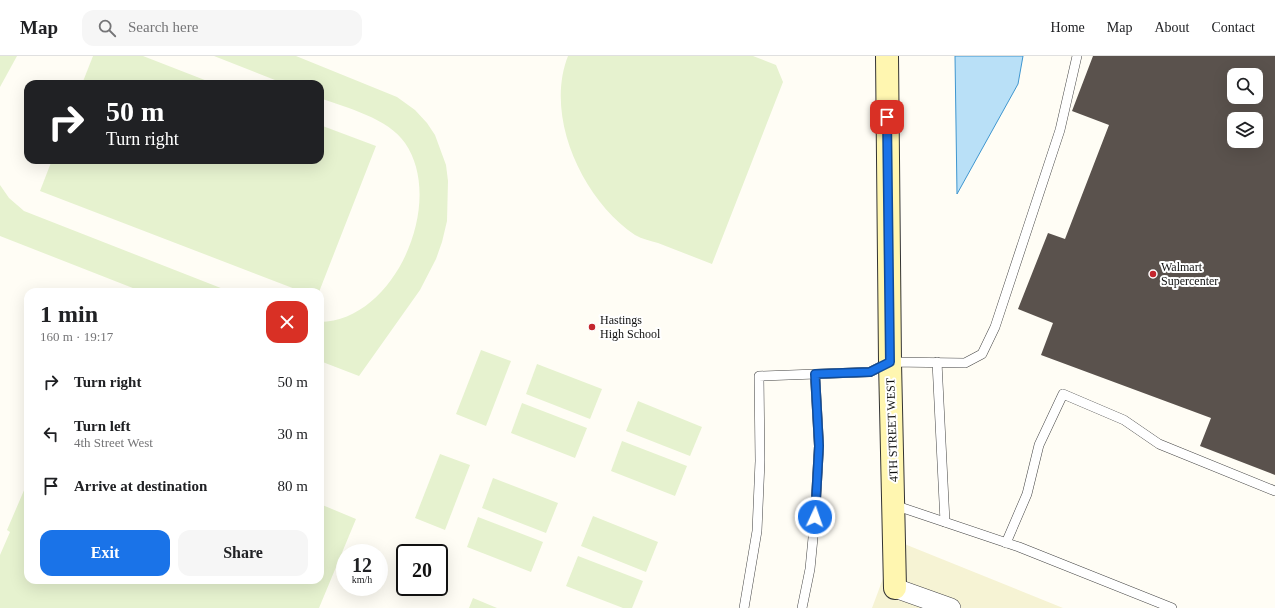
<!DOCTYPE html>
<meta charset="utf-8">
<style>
:root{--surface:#fff;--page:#f6f6f6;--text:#202124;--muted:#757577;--line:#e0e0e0;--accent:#1a73e8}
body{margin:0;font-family:Georgia,serif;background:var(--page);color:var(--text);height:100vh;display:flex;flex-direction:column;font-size:15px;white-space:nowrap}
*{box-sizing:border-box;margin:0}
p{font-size:13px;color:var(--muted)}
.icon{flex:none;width:22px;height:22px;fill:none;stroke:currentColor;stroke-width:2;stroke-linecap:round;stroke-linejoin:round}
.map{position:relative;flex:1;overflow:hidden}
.panel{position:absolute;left:24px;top:232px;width:300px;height:296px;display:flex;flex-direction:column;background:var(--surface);border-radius:12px;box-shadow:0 4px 16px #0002}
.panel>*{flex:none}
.guide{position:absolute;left:24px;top:24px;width:300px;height:84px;border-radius:12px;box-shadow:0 4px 16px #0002;background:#202124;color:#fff;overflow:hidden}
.tools{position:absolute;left:1227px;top:12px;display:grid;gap:8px}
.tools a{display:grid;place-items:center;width:36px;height:36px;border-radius:8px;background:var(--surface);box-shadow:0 4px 16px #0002;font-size:20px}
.speed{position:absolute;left:336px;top:488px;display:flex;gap:8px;font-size:20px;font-weight:700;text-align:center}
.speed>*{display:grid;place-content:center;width:52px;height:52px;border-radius:50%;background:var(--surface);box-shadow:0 4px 16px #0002;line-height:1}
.speed small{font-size:10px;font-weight:400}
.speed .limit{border:2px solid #111;border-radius:6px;background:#fff;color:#111}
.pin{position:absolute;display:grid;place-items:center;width:34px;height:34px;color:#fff;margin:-17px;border-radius:8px;box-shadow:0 2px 6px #0006}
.me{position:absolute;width:44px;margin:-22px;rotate:3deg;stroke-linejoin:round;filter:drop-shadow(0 0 3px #0008)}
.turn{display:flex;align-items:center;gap:14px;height:84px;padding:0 16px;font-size:18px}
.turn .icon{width:52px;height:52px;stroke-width:2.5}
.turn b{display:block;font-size:28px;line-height:34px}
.round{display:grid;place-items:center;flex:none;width:42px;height:42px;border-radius:12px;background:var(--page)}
.head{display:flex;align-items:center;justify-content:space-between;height:68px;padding:0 16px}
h1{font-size:24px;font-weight:600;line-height:30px}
.button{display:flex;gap:8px;margin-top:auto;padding:8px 16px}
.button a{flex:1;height:46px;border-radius:12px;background:var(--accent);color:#fff;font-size:16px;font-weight:600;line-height:46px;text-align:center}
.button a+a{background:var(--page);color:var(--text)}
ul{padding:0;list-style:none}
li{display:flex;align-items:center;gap:12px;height:52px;padding:0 16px}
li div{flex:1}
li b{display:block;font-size:15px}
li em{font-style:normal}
header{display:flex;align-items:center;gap:24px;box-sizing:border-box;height:56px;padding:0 20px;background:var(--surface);border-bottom:1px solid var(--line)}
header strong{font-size:19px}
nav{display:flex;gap:22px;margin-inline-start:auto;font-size:14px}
.search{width:280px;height:36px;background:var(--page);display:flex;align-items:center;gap:10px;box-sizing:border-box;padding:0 14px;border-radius:12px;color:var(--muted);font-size:15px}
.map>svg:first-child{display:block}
.farmland{fill:#f6f3d4}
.pitch{fill:#e6f2cf}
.water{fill:#b9e0f7;stroke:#3f96cf}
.building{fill:#5a524d;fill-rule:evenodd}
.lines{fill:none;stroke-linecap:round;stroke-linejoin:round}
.lane-casing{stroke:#444;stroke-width:10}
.street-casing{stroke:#444;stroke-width:20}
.secondary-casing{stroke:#333;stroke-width:24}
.lane{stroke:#fff;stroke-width:9}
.street{stroke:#fff;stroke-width:19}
.secondary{stroke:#fff6b0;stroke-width:22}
.route-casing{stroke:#114b97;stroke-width:10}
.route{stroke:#1a73e8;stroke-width:7}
.poi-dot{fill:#c4262e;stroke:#fff;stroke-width:1.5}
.labels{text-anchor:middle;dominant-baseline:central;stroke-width:4;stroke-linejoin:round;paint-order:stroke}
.poi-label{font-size:12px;fill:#111;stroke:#fff;text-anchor:start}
.street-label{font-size:12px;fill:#111;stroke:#fff}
</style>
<header>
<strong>Map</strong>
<div class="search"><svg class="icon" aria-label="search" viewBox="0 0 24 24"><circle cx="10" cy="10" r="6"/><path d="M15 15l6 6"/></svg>Search here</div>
<nav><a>Home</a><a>Map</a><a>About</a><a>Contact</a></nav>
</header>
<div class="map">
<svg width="1275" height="552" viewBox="0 0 1275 552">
<rect width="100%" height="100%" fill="#fffdf5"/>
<!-- farmland -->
<polygon class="farmland" points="897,485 1063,552 872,552"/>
<!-- pitch -->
<g class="pitch">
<polygon points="0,0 17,0 0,31"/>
<polygon points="93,0 143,0 215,28 82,28"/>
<path d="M214,0H296L397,41L415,54L427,67L435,79L446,109L448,125L447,165L442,186L436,203L420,234L359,320L320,305V266C395,265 446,146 405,87C388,62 347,52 320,42V28H285Z"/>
<path d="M568,0H753L776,9L783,26L712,208C694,201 676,194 658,187C651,185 642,183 635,179C583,144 544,61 568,0Z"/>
<polygon points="320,69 376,90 319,236 303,236 40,135 52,104 320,104"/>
<polygon points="0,129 9,142 24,155 231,236 143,236 0,180"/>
<polygon points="481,294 511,305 486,370 456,358"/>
<polygon points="537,308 602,333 590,363 526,338"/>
<polygon points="638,345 702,371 690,400 626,375"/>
<polygon points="522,347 587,372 575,402 511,377"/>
<polygon points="622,385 687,410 675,440 611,415"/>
<polygon points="440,398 470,409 445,474 415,462"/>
<polygon points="493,422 558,447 546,477 482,452"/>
<polygon points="28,425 28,524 320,524 320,448 356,463 319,552 0,552 0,499 10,476 7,474"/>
<polygon points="593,460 658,486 646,516 581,490"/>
<polygon points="478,461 543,486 531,516 467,491"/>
<polygon points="578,500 643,525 632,552 623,552 566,530"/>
<polygon points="473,542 497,552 469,552"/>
</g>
<!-- water -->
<polygon class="water" points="955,0 1023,0 1018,28 957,138"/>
<!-- building -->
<path class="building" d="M1093,0H1275V419L1200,390L1211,362L1041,299L1053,267L1018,253L1048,177L1065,183L1109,69L1072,55ZM1234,19H1256V41H1234ZM1234,63H1256V85H1234Z"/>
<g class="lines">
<defs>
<g id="lane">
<polyline points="937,306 945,466"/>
<polyline points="894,449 1019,491 1172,552"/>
<polyline points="1006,487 1027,438 1039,389 1063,338 1124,364 1159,388 1275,435"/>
<polyline points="744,552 757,475 760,405 759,320 870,316 890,306 965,307 982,298 995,271 1060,74 1077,0"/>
<polyline points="802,552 810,513 815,461 819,390 815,318"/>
</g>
<polyline id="street" points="895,532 951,552"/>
<polyline id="secondary" points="887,0 890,306 895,532"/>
</defs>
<!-- lane casing -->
<use href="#lane" class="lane-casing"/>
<!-- street casing -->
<use href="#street" class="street-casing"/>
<!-- secondary casing -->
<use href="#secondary" class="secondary-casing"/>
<!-- lane -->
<use href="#lane" class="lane"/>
<!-- street -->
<use href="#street" class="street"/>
<!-- secondary -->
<use href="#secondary" class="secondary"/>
</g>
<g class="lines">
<defs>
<polyline id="route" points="815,461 819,390 815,318 870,316 890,306 887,61"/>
</defs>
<!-- route casing -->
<use href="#route" class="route-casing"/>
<!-- route -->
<use href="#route" class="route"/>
</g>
<!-- markers -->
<g class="poi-dot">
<circle cx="1153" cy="218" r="4"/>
<circle cx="592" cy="271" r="4"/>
</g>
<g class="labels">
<!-- poi labels -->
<g class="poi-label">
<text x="1161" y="211">Walmart<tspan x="1161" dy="14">Supercenter</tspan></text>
<text x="600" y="264">Hastings<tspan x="600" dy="14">High School</tspan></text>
</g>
<!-- street labels -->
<g class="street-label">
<text transform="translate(892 374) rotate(-92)">4TH STREET WEST</text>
</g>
</g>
</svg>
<div class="tools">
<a><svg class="icon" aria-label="search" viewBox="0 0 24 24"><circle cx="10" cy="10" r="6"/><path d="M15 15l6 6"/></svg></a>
<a><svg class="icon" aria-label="layers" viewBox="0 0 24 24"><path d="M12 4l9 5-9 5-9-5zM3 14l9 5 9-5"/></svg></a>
</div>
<div class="speed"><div>12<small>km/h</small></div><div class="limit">20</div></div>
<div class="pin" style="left:887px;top:61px;background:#d93025"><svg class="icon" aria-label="arrive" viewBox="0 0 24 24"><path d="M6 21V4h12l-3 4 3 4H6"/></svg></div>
<svg class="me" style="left:815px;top:461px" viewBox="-20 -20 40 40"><circle r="17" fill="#1a73e8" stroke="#fff" stroke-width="3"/><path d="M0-11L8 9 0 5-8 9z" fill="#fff"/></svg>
<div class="guide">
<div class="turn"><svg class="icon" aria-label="right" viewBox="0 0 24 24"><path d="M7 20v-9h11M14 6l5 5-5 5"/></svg><div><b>50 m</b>Turn right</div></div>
</div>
<section class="panel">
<div class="head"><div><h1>1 min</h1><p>160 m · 19:17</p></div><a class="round" style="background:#d93025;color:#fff"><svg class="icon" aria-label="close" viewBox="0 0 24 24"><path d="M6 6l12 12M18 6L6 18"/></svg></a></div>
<ul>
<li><svg class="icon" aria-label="right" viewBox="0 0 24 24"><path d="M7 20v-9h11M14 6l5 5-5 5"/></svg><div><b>Turn right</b></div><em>50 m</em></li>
<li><svg class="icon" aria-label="left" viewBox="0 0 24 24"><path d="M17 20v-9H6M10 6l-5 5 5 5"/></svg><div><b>Turn left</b><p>4th Street West</p></div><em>30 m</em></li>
<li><svg class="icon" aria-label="arrive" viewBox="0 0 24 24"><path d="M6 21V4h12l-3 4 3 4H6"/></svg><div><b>Arrive at destination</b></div><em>80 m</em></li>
</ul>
<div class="button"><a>Exit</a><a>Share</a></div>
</section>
</div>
